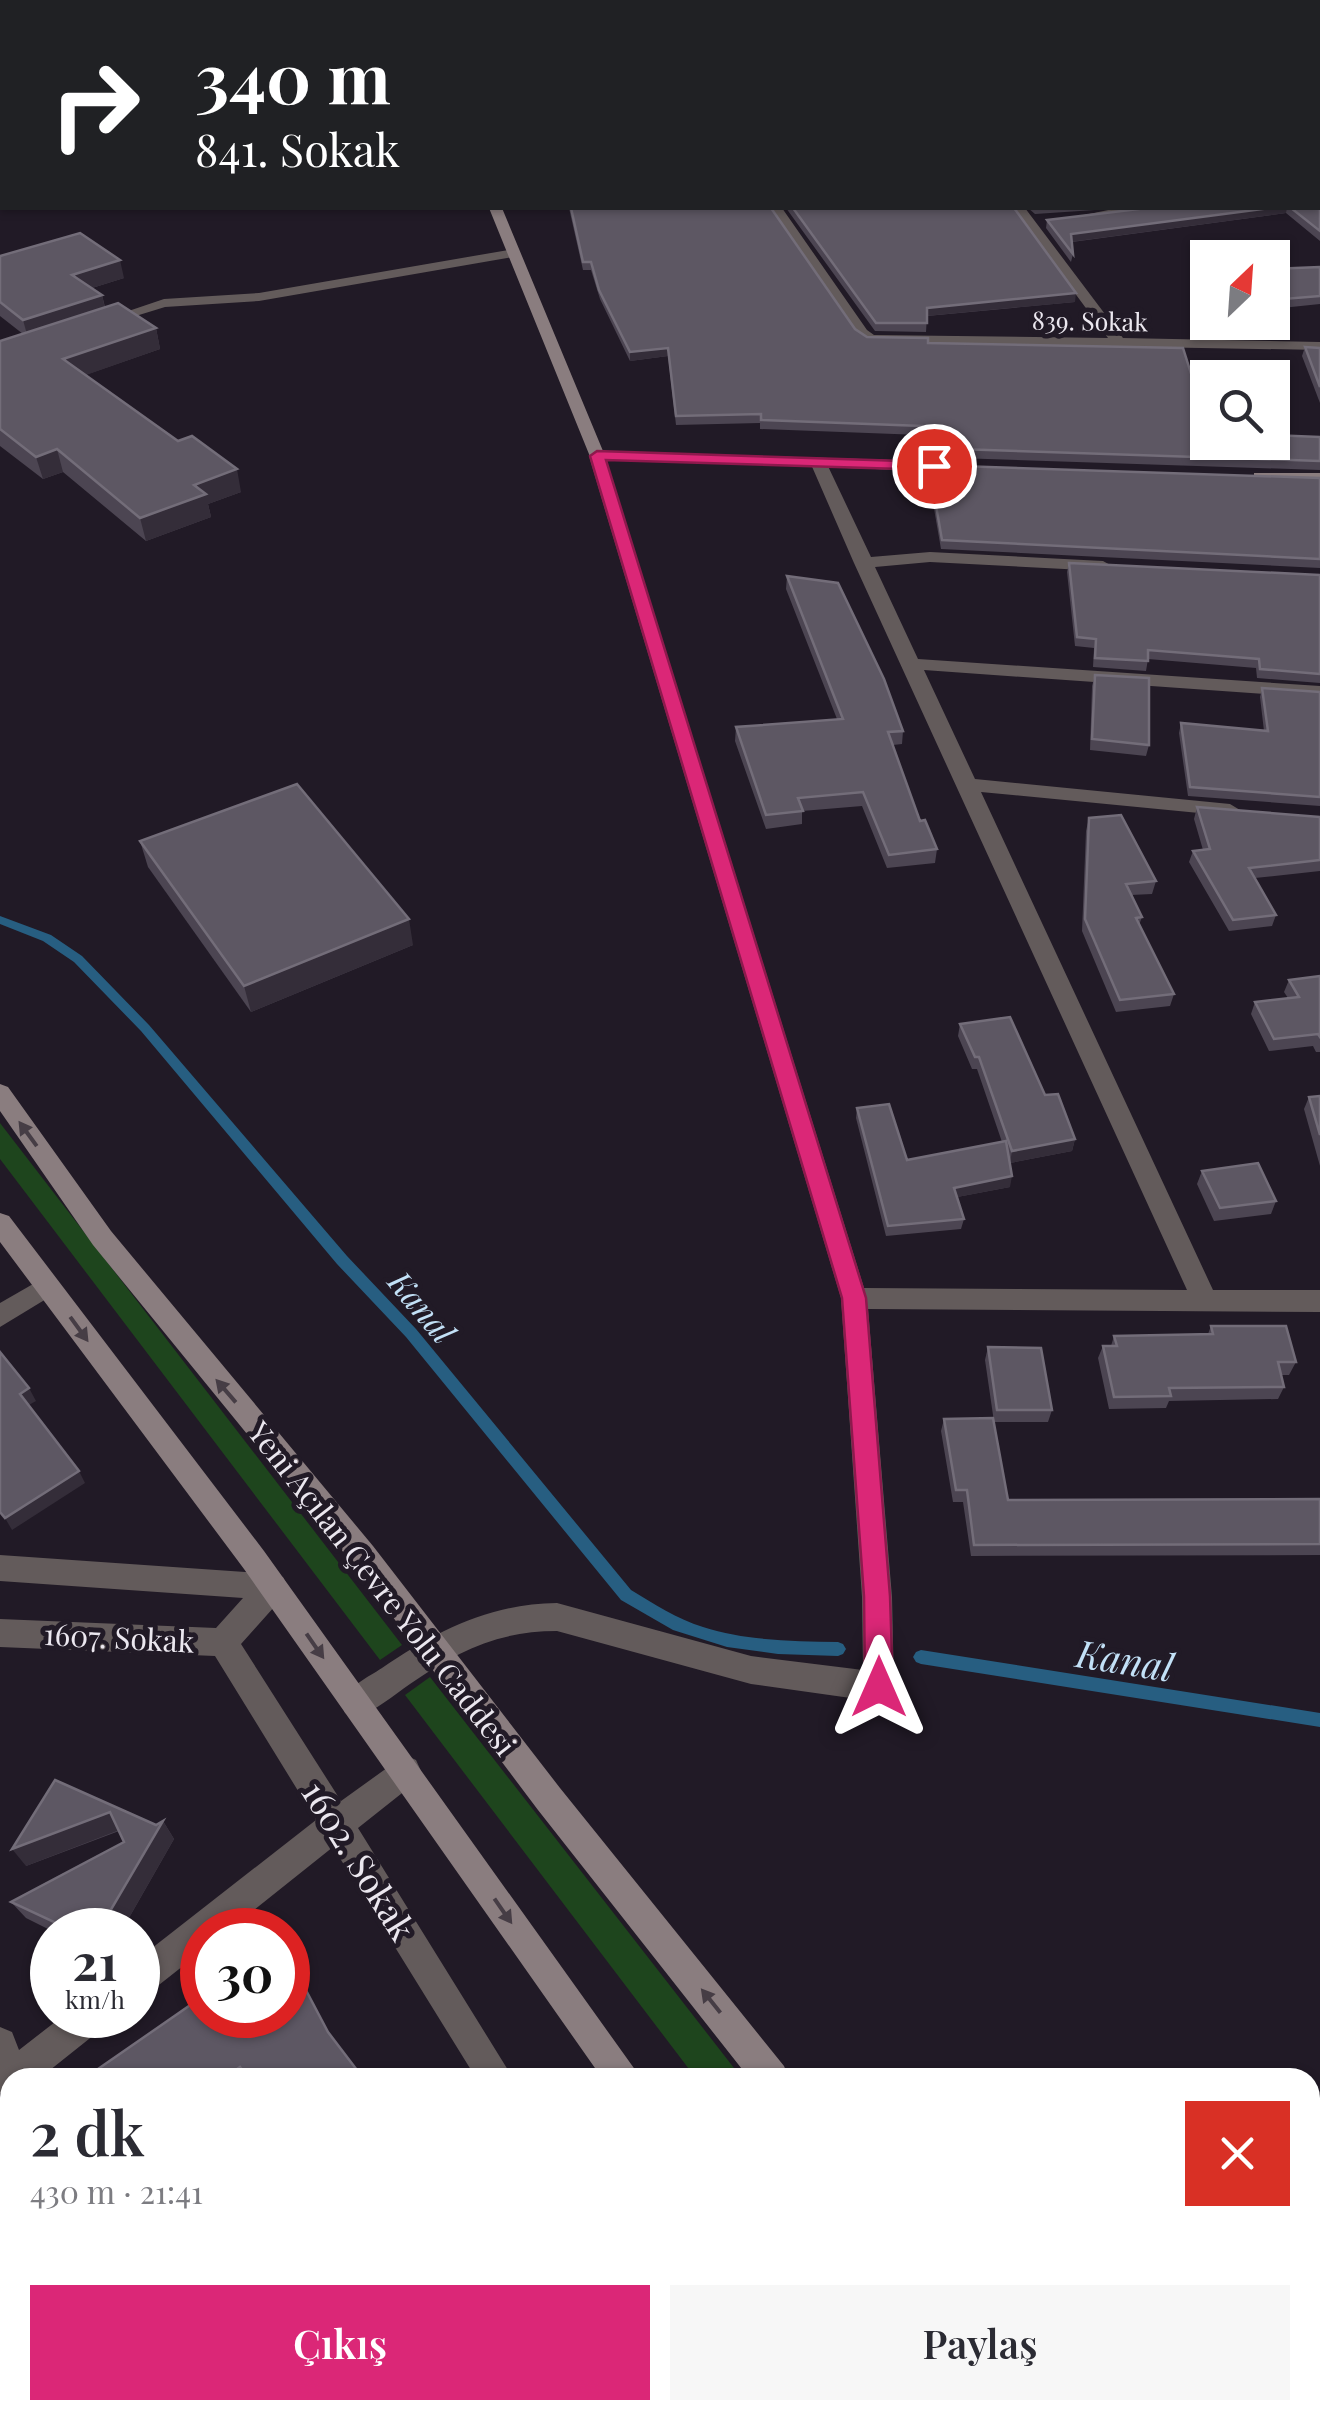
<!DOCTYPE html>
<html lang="tr">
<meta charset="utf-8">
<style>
:root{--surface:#fff;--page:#f7f7f7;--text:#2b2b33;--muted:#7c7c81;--accent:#db2777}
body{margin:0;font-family:"Playfair Display",serif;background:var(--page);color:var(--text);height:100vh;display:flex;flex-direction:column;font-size:38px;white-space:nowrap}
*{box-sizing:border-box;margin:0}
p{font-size:32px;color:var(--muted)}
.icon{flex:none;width:55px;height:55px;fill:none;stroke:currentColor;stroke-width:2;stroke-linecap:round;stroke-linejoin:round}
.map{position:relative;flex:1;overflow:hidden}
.drawer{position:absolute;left:0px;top:2068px;width:1320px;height:352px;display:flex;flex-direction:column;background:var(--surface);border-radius:30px 30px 0 0;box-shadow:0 2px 8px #0004}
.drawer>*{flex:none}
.hud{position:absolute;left:0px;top:0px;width:1320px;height:210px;box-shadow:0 2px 8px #0004;background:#202124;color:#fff;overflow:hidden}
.needle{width:65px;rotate:25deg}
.buttons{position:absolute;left:1190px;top:240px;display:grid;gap:20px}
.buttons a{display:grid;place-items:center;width:100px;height:100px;border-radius:0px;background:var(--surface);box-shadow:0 2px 8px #0004;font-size:50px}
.speed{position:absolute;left:30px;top:1908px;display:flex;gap:20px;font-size:50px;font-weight:700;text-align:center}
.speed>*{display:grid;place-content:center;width:130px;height:130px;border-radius:50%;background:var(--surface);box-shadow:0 2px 8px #0004;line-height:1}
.speed small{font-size:25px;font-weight:400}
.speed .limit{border:15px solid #d22;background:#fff;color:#111}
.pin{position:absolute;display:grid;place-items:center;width:85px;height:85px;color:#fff;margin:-42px;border:5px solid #fff;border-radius:50%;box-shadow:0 2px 10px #0007}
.me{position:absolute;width:110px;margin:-55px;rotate:0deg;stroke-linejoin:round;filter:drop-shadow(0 0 8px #0008)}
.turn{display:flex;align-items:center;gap:35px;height:210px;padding:0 30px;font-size:45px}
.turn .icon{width:130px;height:130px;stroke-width:2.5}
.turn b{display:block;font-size:70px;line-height:85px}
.round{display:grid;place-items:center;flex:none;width:105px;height:105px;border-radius:0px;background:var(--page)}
.head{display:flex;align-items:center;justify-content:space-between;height:170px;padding:0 30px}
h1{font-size:60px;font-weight:600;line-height:75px}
.button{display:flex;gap:20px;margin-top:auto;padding:20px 30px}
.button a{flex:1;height:115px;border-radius:0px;background:var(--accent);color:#fff;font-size:40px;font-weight:600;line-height:115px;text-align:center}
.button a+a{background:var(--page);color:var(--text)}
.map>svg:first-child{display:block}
.green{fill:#1e451d}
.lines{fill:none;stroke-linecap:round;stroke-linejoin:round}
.stream{fill:#275e81;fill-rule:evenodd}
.street{fill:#635b5b;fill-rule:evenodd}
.secondary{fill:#8a7d7f;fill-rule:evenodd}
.wall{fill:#4c4552}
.shaded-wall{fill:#342d39}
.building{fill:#5d5763;stroke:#736d79;stroke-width:2.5}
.oneway{fill:#463d45}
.route{fill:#db2777;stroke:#8e194d;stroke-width:2.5}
.labels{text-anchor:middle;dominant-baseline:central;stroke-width:10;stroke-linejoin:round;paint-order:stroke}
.far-street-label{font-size:25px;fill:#ebe7ef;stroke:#211a26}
.street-label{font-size:30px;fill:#ebe7ef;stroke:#211a26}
.water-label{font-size:32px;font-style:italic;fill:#c3e1f7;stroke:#211a26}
.near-street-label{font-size:35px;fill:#ebe7ef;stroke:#211a26}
.near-water-label{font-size:38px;font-style:italic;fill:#c3e1f7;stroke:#211a26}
</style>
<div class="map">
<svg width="1320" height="2419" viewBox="0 0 1320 2419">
<rect width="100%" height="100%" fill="#211a26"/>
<!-- green -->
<g class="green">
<polygon points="0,1123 402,1645 380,1660 0,1159"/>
<polygon points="430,1677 741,2077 695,2077 405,1695"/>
</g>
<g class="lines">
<!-- stream -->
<g class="stream">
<path d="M0,916L51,935L82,956L149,1025L347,1256L416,1329L631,1590C654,1604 677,1619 703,1627C746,1641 793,1641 838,1642L843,1644L846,1649L843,1654L838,1656L778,1654L727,1647L673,1630L621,1600L406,1337L337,1264L141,1031L74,962L43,941L0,924Z"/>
<polygon points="921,1650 1320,1713 1320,1727 921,1664 916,1662 913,1657 916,1652"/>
</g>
<!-- street -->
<g class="street">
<rect x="1318" y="181" width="2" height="8"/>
<polygon points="770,208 782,208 867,330 874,335 1108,338 1012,208 1025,208 1123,338 1320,342 1320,350 866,342 857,336"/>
<polygon points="1118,208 1152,208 1091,219 1084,215"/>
<polygon points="514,249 519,250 519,256 259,301 165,307 100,327 93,323 164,299 259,293"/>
<path d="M597,451L605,456L864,1288L1187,1290L854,563L810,462L812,459L826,462L871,557L930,552L1103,561L1112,566L1103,571L930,562L875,567L918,659L1320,686V698L924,670L975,779L1230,804L1240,810L1230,816L981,792L1213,1290H1320V1312L868,1309L892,1597L894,1687L890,1697L879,1702L751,1684L557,1631C499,1631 457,1651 410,1684C393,1696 376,1710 356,1718L345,1713L341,1703C348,1686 367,1678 382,1668C437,1631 489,1604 557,1603L751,1656L863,1670L862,1597L841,1298L589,456Z"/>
<polygon points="47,1276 56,1279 60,1286 56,1293 0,1327 0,1303"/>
<polygon points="0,1555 273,1574 283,1577 288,1587 283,1597 241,1644 341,1801 405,1755 416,1760 421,1771 416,1782 358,1828 513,2078 476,2078 333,1847 229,1930 202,1930 202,1951 150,1992 138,1997 138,1959 316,1820 215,1656 0,1647 0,1619 216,1628 243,1598 0,1581"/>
<polygon points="64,2015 109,2015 104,2027 40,2078 10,2078 10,2096 0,2093 0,2027 12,2032 19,2050"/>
<polygon points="14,2410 63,2410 59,2419 10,2419"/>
<polygon points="608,2410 656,2410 652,2419 604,2419"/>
<polygon points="697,2410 739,2410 743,2419 701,2419"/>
</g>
<!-- secondary -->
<g class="secondary">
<rect x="465" y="0" width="10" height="2"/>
<polygon points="489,208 502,208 603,451 960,462 968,467 960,472 591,459"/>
<polygon points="1254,473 1320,473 1320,483 1260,481 1254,479"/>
<polygon points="0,1084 8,1087 111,1231 373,1546 560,1788 784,2066 789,2078 749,2078 538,1810 353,1564 93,1245 0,1111"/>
<polygon points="0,1213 9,1216 264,1551 641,2078 602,2078 244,1569 0,1242"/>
<polygon points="847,2410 890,2410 894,2419 851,2419"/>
<polygon points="1019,2410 1062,2410 1066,2419 1023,2419"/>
</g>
</g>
<!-- wall -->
<g class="wall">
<polygon points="1320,187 1320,241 1286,213 1072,242 1073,254 1071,262 1046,228 1047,220 1147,208 1318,208"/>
<polygon points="569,208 771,208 855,329 867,337 928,343 1208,442 1320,437 1320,470 925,457 921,435 760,429 760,423 676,425 668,356 630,361 600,299 591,270 583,270"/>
<polygon points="786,208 1014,208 1075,302 927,316 926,332 875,331"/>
<polygon points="1028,208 1125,208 1035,214"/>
<polygon points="0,256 124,278 92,288 102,295 105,307 156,328 160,349 85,375 241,492 208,504 211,517 146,541 63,472 43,479 0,446 0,341 23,334 0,316"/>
<polygon points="1320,267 1320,304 1272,309 1272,269"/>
<polygon points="1305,347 1320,348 1320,403 1302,356"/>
<polygon points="929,465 1320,478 1320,568 941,549 928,474"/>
<polygon points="1069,563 1320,575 1320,683 1257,678 1256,668 1148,659 1146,671 1093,667 1094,648 1075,646 1067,572"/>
<polygon points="787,576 903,731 902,744 893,745 920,821 937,849 935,863 887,868 862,806 802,811 802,824 766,829 735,741 736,727 837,719 786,589"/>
<polygon points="1095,675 1149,745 1146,756 1090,750 1092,686"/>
<polygon points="1262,688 1320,692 1320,806 1188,796 1179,733 1181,723 1264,731 1260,697"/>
<polygon points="1197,807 1320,817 1320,871 1255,878 1276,915 1272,926 1229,931 1189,862 1193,851 1203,850 1194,819"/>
<polygon points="1089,818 1156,881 1152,894 1131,895 1142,917 1139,925 1174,994 1170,1006 1116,1012 1082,931 1086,831"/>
<polygon points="140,841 413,945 251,1012 148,867"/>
<polygon points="1320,976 1320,1052 1316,1052 1313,1046 1269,1051 1251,1014 1255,1002 1288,998 1284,992 1289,980"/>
<polygon points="960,1024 1045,1095 1075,1139 1072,1151 1010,1163 1010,1187 957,1197 964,1219 961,1229 886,1236 856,1118 857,1108 907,1160 1002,1142 977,1069 972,1069 958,1036"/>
<polygon points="1320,1096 1320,1166 1304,1109 1309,1097"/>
<polygon points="1202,1171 1276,1201 1271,1214 1214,1221 1197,1184"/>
<polygon points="1211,1326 1296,1362 1289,1375 1281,1375 1284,1387 1278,1399 1169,1401 1166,1408 1109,1409 1098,1358 1103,1346 1111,1346 1114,1336 1208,1334"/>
<polygon points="988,1347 1052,1410 1048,1422 994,1422 985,1360"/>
<polygon points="944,1419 1008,1500 1320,1499 1320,1555 971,1556 963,1502 953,1502 941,1431"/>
<polygon points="55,1780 156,1825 163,1821 174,1839 122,1930 52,1931 26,1918 11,1902 124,1842 119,1831 26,1866"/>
</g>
<!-- shaded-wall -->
<g class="shaded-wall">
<polygon points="2,159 2,183 0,184 0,160"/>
<polygon points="1270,208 1287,208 1286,213 1070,242 1071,234"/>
<polygon points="120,260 124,278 76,293 72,275"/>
<polygon points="1076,293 1075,302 926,316 927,308"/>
<polygon points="102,295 106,313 28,338 23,320"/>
<polygon points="156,328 160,349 69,381 63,359"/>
<polygon points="668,348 668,356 630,361 630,352"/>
<polygon points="57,449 63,472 43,479 36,457"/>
<polygon points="237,469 241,492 208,504 211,517 146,541 140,518 194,485"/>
<polygon points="409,919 413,945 251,1012 244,986"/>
<polygon points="1075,1139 1072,1151 1010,1163 1012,1151"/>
<polygon points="1012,1176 1010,1187 952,1198 954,1188"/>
<polygon points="29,1388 36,1401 27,1406 20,1394"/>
<polygon points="79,1471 85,1483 12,1530 5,1518"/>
<polygon points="110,1812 122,1829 26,1866 12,1849"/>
<polygon points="163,1821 174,1839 122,1930 99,1930"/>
<polygon points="240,2067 246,2074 240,2078 224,2078"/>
<polygon points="10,2229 10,2240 6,2242 0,2239 0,2235"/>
<polygon points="487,2410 494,2410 481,2419 474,2419"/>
</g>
<!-- building -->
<g class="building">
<polygon points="584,0 1320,0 1320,27 1318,27 1318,2 552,2"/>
<rect x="1318" y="39" width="2" height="51"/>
<polygon points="0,132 2,133 2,159 0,160"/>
<polygon points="1318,156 1320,156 1320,175 1318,174"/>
<polygon points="1318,186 1320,187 1320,231 1291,208 1318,208"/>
<polygon points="571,208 771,208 855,329 867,337 928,338 928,343 1183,348 1208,428 1208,442 1272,442 1272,435 1320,437 1320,461 926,448 922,426 761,420 761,414 676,416 668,348 630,352 599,290 591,262 583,262"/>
<polygon points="793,208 1014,208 1076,293 927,308 927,323 876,323"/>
<polygon points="1147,208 1270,208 1071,234 1073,254 1047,220"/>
<polygon points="80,233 120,260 72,275 102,295 23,320 0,302 0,256"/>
<polygon points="1320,267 1320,296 1272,300 1272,269"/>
<polygon points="118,303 156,328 63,359 178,441 192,436 237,469 194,485 206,494 140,518 57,449 36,457 0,429 0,341"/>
<polygon points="1305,347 1320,348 1320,387"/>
<polygon points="929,465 1320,478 1320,559 942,540"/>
<polygon points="1069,563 1320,575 1320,674 1260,669 1259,659 1148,650 1148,661 1095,658 1096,639 1077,637"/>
<polygon points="787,576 838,583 884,679 903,731 888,732 920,821 925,820 937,849 889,855 863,792 798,798 803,811 766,815 736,727 843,719"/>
<polygon points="1095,675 1149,678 1149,745 1092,739"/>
<polygon points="1262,688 1320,692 1320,797 1190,787 1181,723 1268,731"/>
<polygon points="297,784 409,919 244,986 140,841"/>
<polygon points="1197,807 1320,817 1320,860 1249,868 1276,915 1233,920 1193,851 1210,849"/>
<polygon points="1121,815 1156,881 1126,884 1142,917 1136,918 1174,994 1120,1000 1085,919 1089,818"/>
<polygon points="1320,976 1320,1037 1318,1034 1274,1039 1255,1002 1299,997 1289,980"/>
<polygon points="1010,1017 1045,1095 1058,1094 1075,1139 1012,1151 979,1057 975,1057 960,1024"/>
<polygon points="1320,1096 1320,1135 1309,1097"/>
<polygon points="889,1104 907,1160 1006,1141 1012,1176 954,1188 964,1219 888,1226 857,1108"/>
<polygon points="1258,1163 1276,1201 1220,1208 1202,1171"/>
<polygon points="1211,1326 1286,1326 1296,1362 1278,1362 1284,1387 1169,1388 1171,1396 1114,1397 1103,1346 1117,1346 1114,1336 1213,1334"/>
<polygon points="988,1347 1041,1348 1052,1410 997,1410"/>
<polygon points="0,1352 29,1388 20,1394 79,1471 5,1518 0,1512"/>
<polygon points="993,1418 1008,1500 1320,1499 1320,1544 974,1545 967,1490 956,1490 944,1419"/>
<polygon points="55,1780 156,1825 163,1821 99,1930 71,1930 11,1902 124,1842 110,1812 12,1849"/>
<polygon points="288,1956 328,2032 363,2078 249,2078 240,2067 224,2078 85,2078 202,1997 202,2015 288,2015"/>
<polygon points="10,2124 10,2229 0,2235 0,2131"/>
<polygon points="125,2410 326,2410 330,2419 112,2419"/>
<polygon points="408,2410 487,2410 474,2419 412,2419"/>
</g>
<!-- one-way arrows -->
<defs><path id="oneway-solid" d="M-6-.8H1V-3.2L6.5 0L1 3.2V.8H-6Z" transform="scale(2.5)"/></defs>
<g class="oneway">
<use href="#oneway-solid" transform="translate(28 1134) rotate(-126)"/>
<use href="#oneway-solid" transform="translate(79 1329) rotate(54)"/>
<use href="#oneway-solid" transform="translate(226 1391) rotate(-131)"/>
<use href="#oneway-solid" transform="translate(315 1646) rotate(55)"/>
<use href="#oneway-solid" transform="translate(503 1911) rotate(55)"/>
<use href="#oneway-solid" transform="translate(711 2001) rotate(-129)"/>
</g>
<!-- route -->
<polygon class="route" points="597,451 934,462 941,466 934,470 606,460 866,1298 890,1596 893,1687 889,1697 879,1701 869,1697 865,1687 864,1596 842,1298 590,456"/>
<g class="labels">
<!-- far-street labels -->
<g class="far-street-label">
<text transform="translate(1090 320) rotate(1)">839. Sokak</text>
</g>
<!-- street labels -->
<g class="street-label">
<text transform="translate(383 1588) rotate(52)">Yeni Açılan Çevre Yolu Caddesi</text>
<text transform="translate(119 1637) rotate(3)">1607. Sokak</text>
</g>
<!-- water labels -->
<g class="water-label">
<text transform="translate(423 1306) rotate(50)">Kanal</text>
</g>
<!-- near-street labels -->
<g class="near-street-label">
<text transform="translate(360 1860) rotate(58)">1602. Sokak</text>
</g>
<!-- near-water labels -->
<g class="near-water-label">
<text transform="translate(1125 1659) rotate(9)">Kanal</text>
</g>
</g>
</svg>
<div class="buttons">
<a><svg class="needle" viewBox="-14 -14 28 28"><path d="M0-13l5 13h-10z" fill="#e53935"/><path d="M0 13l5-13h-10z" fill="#7c7c81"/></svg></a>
<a><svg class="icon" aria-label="search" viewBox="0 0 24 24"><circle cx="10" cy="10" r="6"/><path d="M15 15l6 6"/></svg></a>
</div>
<div class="speed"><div>21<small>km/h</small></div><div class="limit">30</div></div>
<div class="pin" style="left:934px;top:466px;background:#d93025"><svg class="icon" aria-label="arrive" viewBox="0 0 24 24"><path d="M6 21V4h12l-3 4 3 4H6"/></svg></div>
<svg class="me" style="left:879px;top:1687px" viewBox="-20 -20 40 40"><path d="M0-17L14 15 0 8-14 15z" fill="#db2777" stroke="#fff" stroke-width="4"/></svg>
<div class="hud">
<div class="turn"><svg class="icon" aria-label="right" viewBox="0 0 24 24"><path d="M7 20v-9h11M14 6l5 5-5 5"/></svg><div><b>340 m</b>841. Sokak</div></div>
</div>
<section class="drawer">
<div class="head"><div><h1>2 dk</h1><p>430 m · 21:41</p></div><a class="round" style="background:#d93025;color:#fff"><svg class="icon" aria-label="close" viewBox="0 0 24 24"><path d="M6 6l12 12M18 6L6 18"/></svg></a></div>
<div class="button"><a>Çıkış</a><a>Paylaş</a></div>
</section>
</div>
